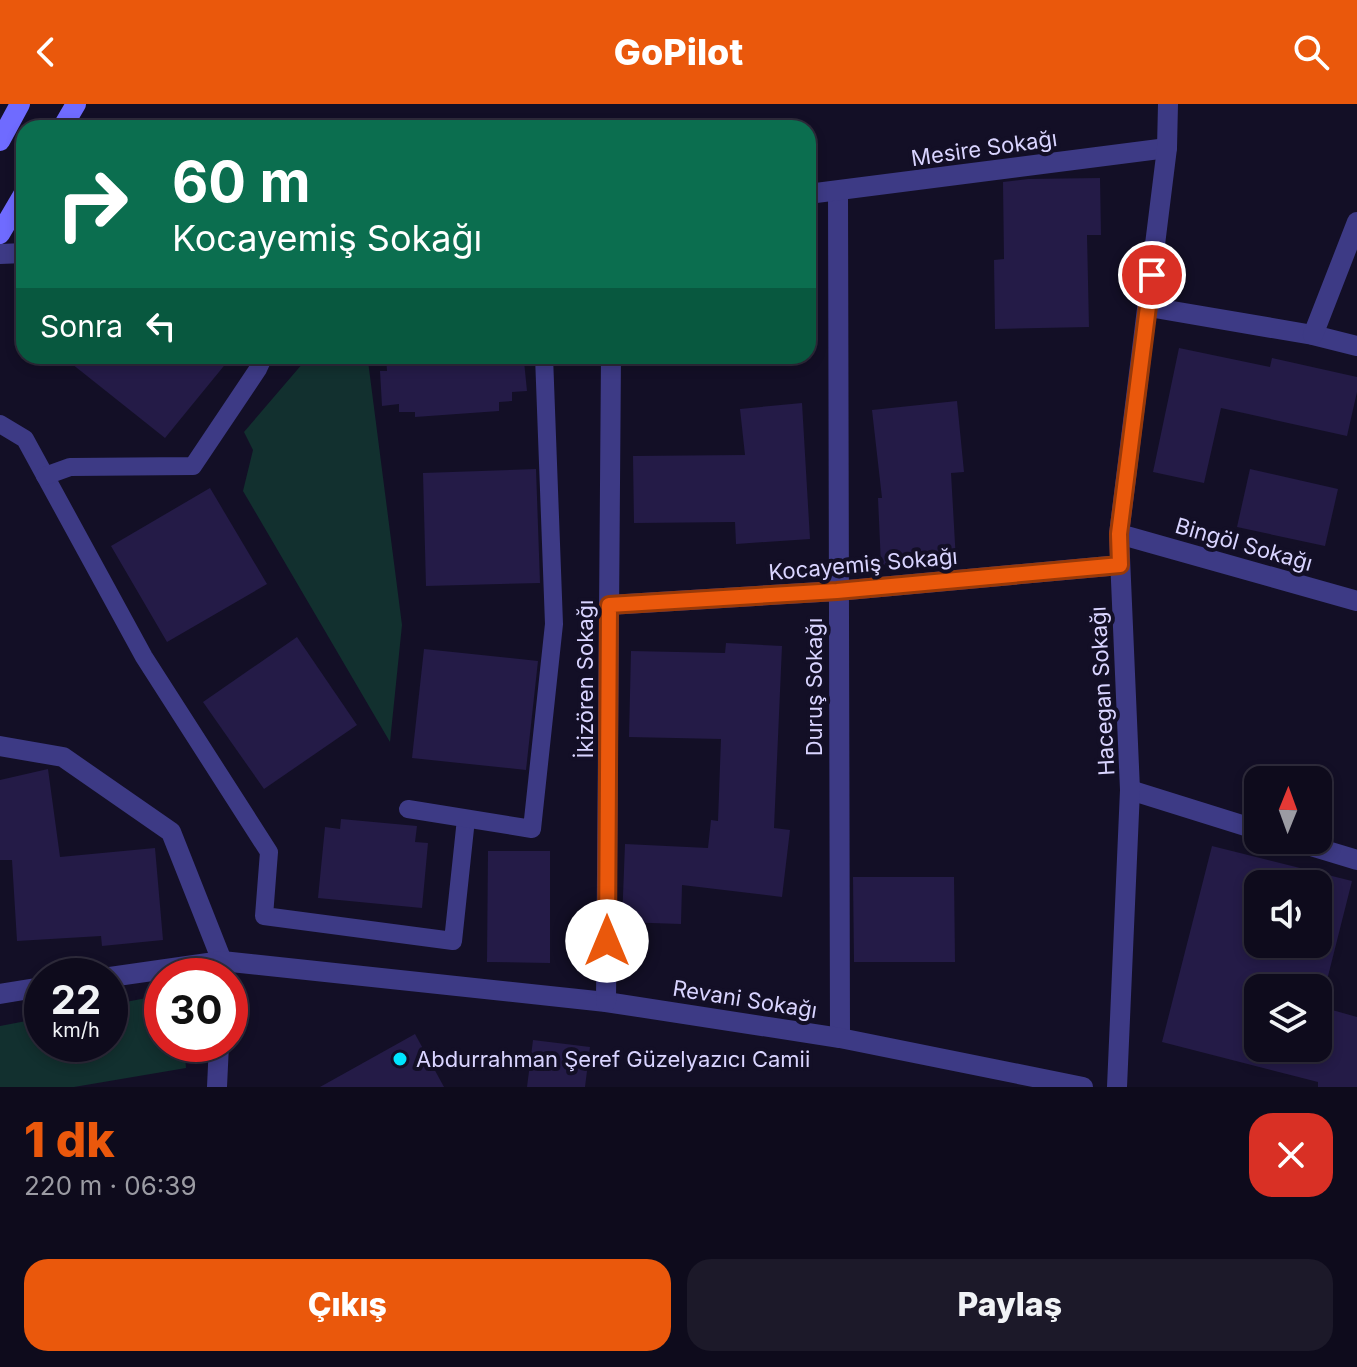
<!DOCTYPE html>
<html lang="tr">
<meta charset="utf-8">
<style>
:root{--surface:#0e0b1c;--page:#1c1929;--text:#f1f3f6;--muted:#9b9ba3;--line:#2e2b3b;--accent:#ea580c}
body{margin:0;font-family:Inter,sans-serif;background:var(--page);color:var(--text);height:100vh;display:flex;flex-direction:column;font-size:30px;white-space:nowrap}
*{box-sizing:border-box;margin:0}
p{font-size:26px;color:var(--muted)}
.icon{flex:none;width:44px;height:44px;fill:none;stroke:currentColor;stroke-width:2;stroke-linecap:round;stroke-linejoin:round}
.map{position:relative;height:983px;overflow:hidden}
.side{display:flex;flex-direction:column;background:var(--surface);flex:1}
.side>*{flex:none}
.top-card{position:absolute;left:16px;top:16px;width:800px;height:244px;border-radius:24px;box-shadow:0 4px 12px #0003,0 0 0 2px var(--line);background:#0b6e4f;color:#fff;overflow:hidden}
.needle{width:52px;rotate:1deg}
.buttons{position:absolute;left:1244px;top:662px;display:grid;gap:16px}
.buttons a{display:grid;place-items:center;width:88px;height:88px;border-radius:16px;background:var(--surface);box-shadow:0 4px 12px #0003,0 0 0 2px var(--line);font-size:40px}
.speed{position:absolute;left:24px;top:854px;display:flex;gap:16px;font-size:40px;font-weight:700;text-align:center}
.speed>*{display:grid;place-content:center;width:104px;height:104px;border-radius:50%;background:var(--surface);box-shadow:0 4px 12px #0003,0 0 0 2px var(--line);line-height:1}
.speed small{font-size:20px;font-weight:400}
.speed .limit{border:12px solid #d22;background:#fff;color:#111}
.pin{position:absolute;display:grid;place-items:center;width:68px;height:68px;color:#fff;margin:-34px;border:4px solid #fff;border-radius:50%;box-shadow:0 2px 8px #0007}
.me{position:absolute;width:88px;margin:-44px;rotate:0deg;stroke-linejoin:round;filter:drop-shadow(0 0 6px #0008)}
.turn{display:flex;align-items:center;gap:28px;height:168px;padding:0 24px;font-size:36px}
.turn .icon{width:104px;height:104px;stroke-width:2.5}
.turn b{display:block;font-size:56px;line-height:68px}
.then{display:flex;align-items:center;height:76px;padding:0 24px;background:#0003;gap:16px;font-size:30px}
.round{display:grid;place-items:center;flex:none;width:84px;height:84px;border-radius:24px;background:var(--page)}
.overview{display:flex;align-items:center;justify-content:space-between;height:136px;padding:0 24px}
h1{font-size:48px;font-weight:800;line-height:60px;color:var(--accent)}
.button{display:flex;gap:16px;margin-top:auto;padding:16px 24px}
.button a{flex:1;height:92px;border-radius:24px;background:var(--accent);color:#fff;font-size:32px;font-weight:800;line-height:92px;text-align:center}
.button a+a{background:var(--page);color:var(--text)}
header{display:flex;justify-content:space-between;align-items:center;height:104px;padding:0 24px;background:var(--accent);color:#fff;font-size:36px;font-weight:800}
.map>svg:first-child{display:block}
.green{fill:#12302f}
.building{fill:#241b47;fill-rule:evenodd}
.lines{fill:none;stroke-linecap:round;stroke-linejoin:round}
.service{stroke:#3d3a85;stroke-width:18}
.minor{stroke:#3d3a85;stroke-width:20}
.secondary{stroke:#6f6bff;stroke-width:20}
.route-casing{stroke:#983908;stroke-width:20}
.route{stroke:#ea580c;stroke-width:14}
.poi-dot{fill:#00e5ff;stroke:#130f26;stroke-width:3}
.labels{text-anchor:middle;dominant-baseline:central;stroke-width:8;stroke-linejoin:round;paint-order:stroke}
.street-label{font-size:22px;fill:#d9d4ff;stroke:#130f26}
.poi-label{font-size:22px;fill:#d9d4ff;stroke:#130f26;text-anchor:start}
</style>
<header><svg class="icon" aria-label="back" viewBox="0 0 24 24"><path d="M15 5l-7 7 7 7"/></svg>GoPilot<svg class="icon" aria-label="search" viewBox="0 0 24 24"><circle cx="10" cy="10" r="6"/><path d="M15 15l6 6"/></svg></header>
<div class="map">
<svg width="1357" height="983" viewBox="0 0 1357 983">
<rect width="100%" height="100%" fill="#130f26"/>
<!-- green -->
<g class="green">
<polygon points="309,252 368,257 402,521 390,638 243,387 253,346 244,328"/>
<polygon points="162,891 162,940 184,940 186,964 74,983 0,983 0,922 42,914 42,940 110,940 110,901"/>
</g>
<!-- building -->
<g class="building">
<polygon points="1100,74 1101,131 1087,131 1089,223 995,225 994,156 1004,155 1003,78 1028,75"/>
<polygon points="1179,244 1270,263 1272,254 1357,273 1357,288 1347,332 1221,304 1204,379 1153,368"/>
<polygon points="62,252 232,252 165,334"/>
<polygon points="386,252 516,252 517,258 524,257 527,287 512,288 512,297 499,298 499,307 415,313 415,308 399,308 399,300 382,302 380,267 387,267"/>
<polygon points="957,297 964,368 951,369 956,457 881,461 878,394 882,394 872,306"/>
<polygon points="802,299 810,435 736,440 735,418 634,419 633,352 745,351 740,305"/>
<polygon points="536,365 540,479 426,482 423,369"/>
<polygon points="1250,365 1338,385 1325,442 1237,423"/>
<polygon points="210,384 267,480 167,538 111,442"/>
<polygon points="297,533 357,621 264,685 203,598"/>
<polygon points="726,539 782,542 774,724 790,726 782,793 682,781 681,820 622,818 625,740 708,744 711,716 718,717 721,635 629,633 631,547 725,549"/>
<polygon points="424,545 538,557 526,666 412,654"/>
<polygon points="48,665 60,753 155,744 163,836 102,842 101,832 17,837 12,756 0,756 0,676"/>
<polygon points="341,715 417,722 415,738 428,739 422,804 318,794 325,723 340,725"/>
<path d="M1212,742L1352,777L1325,884H1258V944H1318V902L1357,913V983H1318V978L1162,938ZM1258,780H1318V840H1258Z"/>
<polygon points="488,747 550,747 550,859 487,858"/>
<polygon points="853,773 954,773 955,858 854,858"/>
<polygon points="415,930 444,983 320,983"/>
<polygon points="533,936 590,943 585,983 527,983"/>
</g>
<g class="lines">
<!-- service -->
<g class="service">
<polyline points="0,320 25,335 144,553 269,748 264,812 453,837 466,715"/>
<polyline points="45,372 70,363 193,362 258,265 264,252"/>
<polyline points="408,705 532,725 554,520 544,252"/>
</g>
<!-- minor -->
<g class="minor">
<polyline points="838,87 840,934"/>
<polyline points="808,90 1167,44"/>
<polyline points="0,150 24,149"/>
<polyline points="1149,203 1313,231 1357,242"/>
<polyline points="1313,231 1357,118"/>
<polyline points="1119,430 1357,497"/>
<polyline points="609,501 837,487 1120,461"/>
<polyline points="0,642 63,653 171,728 222,857 221,872"/>
<polyline points="1130,686 1258,726"/>
<polyline points="1291,736 1357,756"/>
<polyline points="110,873 222,857 606,898 840,934 1083,983"/>
<polyline points="0,890 42,883"/>
<polyline points="606,898 611,252"/>
<polyline points="217,983 219,940"/>
<polyline points="1117,983 1130,686 1119,430 1167,44 1168,0"/>
</g>
<!-- secondary -->
<g class="secondary">
<polyline points="62,24 76,0"/>
<polyline points="0,37 20,0"/>
<polyline points="0,130 24,89"/>
</g>
</g>
<g class="lines">
<defs>
<polyline id="route" points="607,837 609,501 837,487 1120,461 1119,430 1152,171"/>
</defs>
<!-- route casing -->
<use href="#route" class="route-casing"/>
<!-- route -->
<use href="#route" class="route"/>
</g>
<!-- markers -->
<circle class="poi-dot" cx="400" cy="955" r="8"/>
<g class="labels">
<!-- street labels -->
<g class="street-label">
<text transform="translate(984 44) rotate(-8)">Mesire Sokağı</text>
<text transform="translate(1244 440) rotate(16)">Bingöl Sokağı</text>
<text transform="translate(863 460) rotate(-5)">Kocayemiş Sokağı</text>
<text transform="translate(585 575) rotate(-90)">İkizören Sokağı</text>
<text transform="translate(814 583) rotate(-90)">Duruş Sokağı</text>
<text transform="translate(1102 587) rotate(-93)">Hacegan Sokağı</text>
<text transform="translate(745 895) rotate(9)">Revani Sokağı</text>
</g>
<!-- poi labels -->
<g class="poi-label">
<text x="416" y="955">Abdurrahman Şeref Güzelyazıcı Camii</text>
</g>
</g>
</svg>
<div class="buttons">
<a><svg class="needle" viewBox="-14 -14 28 28"><path d="M0-13l5 13h-10z" fill="#e53935"/><path d="M0 13l5-13h-10z" fill="#9b9ba3"/></svg></a>
<a><svg class="icon" aria-label="sound" viewBox="0 0 24 24"><path d="M4 9h4l5-4v14l-5-4H4zM17 9q2 3 0 6"/></svg></a>
<a><svg class="icon" aria-label="layers" viewBox="0 0 24 24"><path d="M12 4l9 5-9 5-9-5zM3 14l9 5 9-5"/></svg></a>
</div>
<div class="speed"><div>22<small>km/h</small></div><div class="limit">30</div></div>
<div class="pin" style="left:1152px;top:171px;background:#d93025"><svg class="icon" aria-label="arrive" viewBox="0 0 24 24"><path d="M6 21V4h12l-3 4 3 4H6"/></svg></div>
<svg class="me" style="left:607px;top:837px" viewBox="-20 -20 40 40"><circle r="19" fill="#fff"/><path d="M0-13L10 11 0 6-10 11z" fill="#ea580c"/></svg>
<div class="top-card">
<div class="turn"><svg class="icon" aria-label="right" viewBox="0 0 24 24"><path d="M7 20v-9h11M14 6l5 5-5 5"/></svg><div><b>60 m</b>Kocayemiş Sokağı</div></div>
<div class="then">Sonra<svg class="icon" aria-label="left" viewBox="0 0 24 24"><path d="M17 20v-9H6M10 6l-5 5 5 5"/></svg></div>
</div>
</div>
<section class="side">
<div class="overview"><div><h1>1 dk</h1><p>220 m · 06:39</p></div><a class="round" style="background:#d93025;color:#fff"><svg class="icon" aria-label="close" viewBox="0 0 24 24"><path d="M6 6l12 12M18 6L6 18"/></svg></a></div>
<div class="button"><a>Çıkış</a><a>Paylaş</a></div>
</section>
